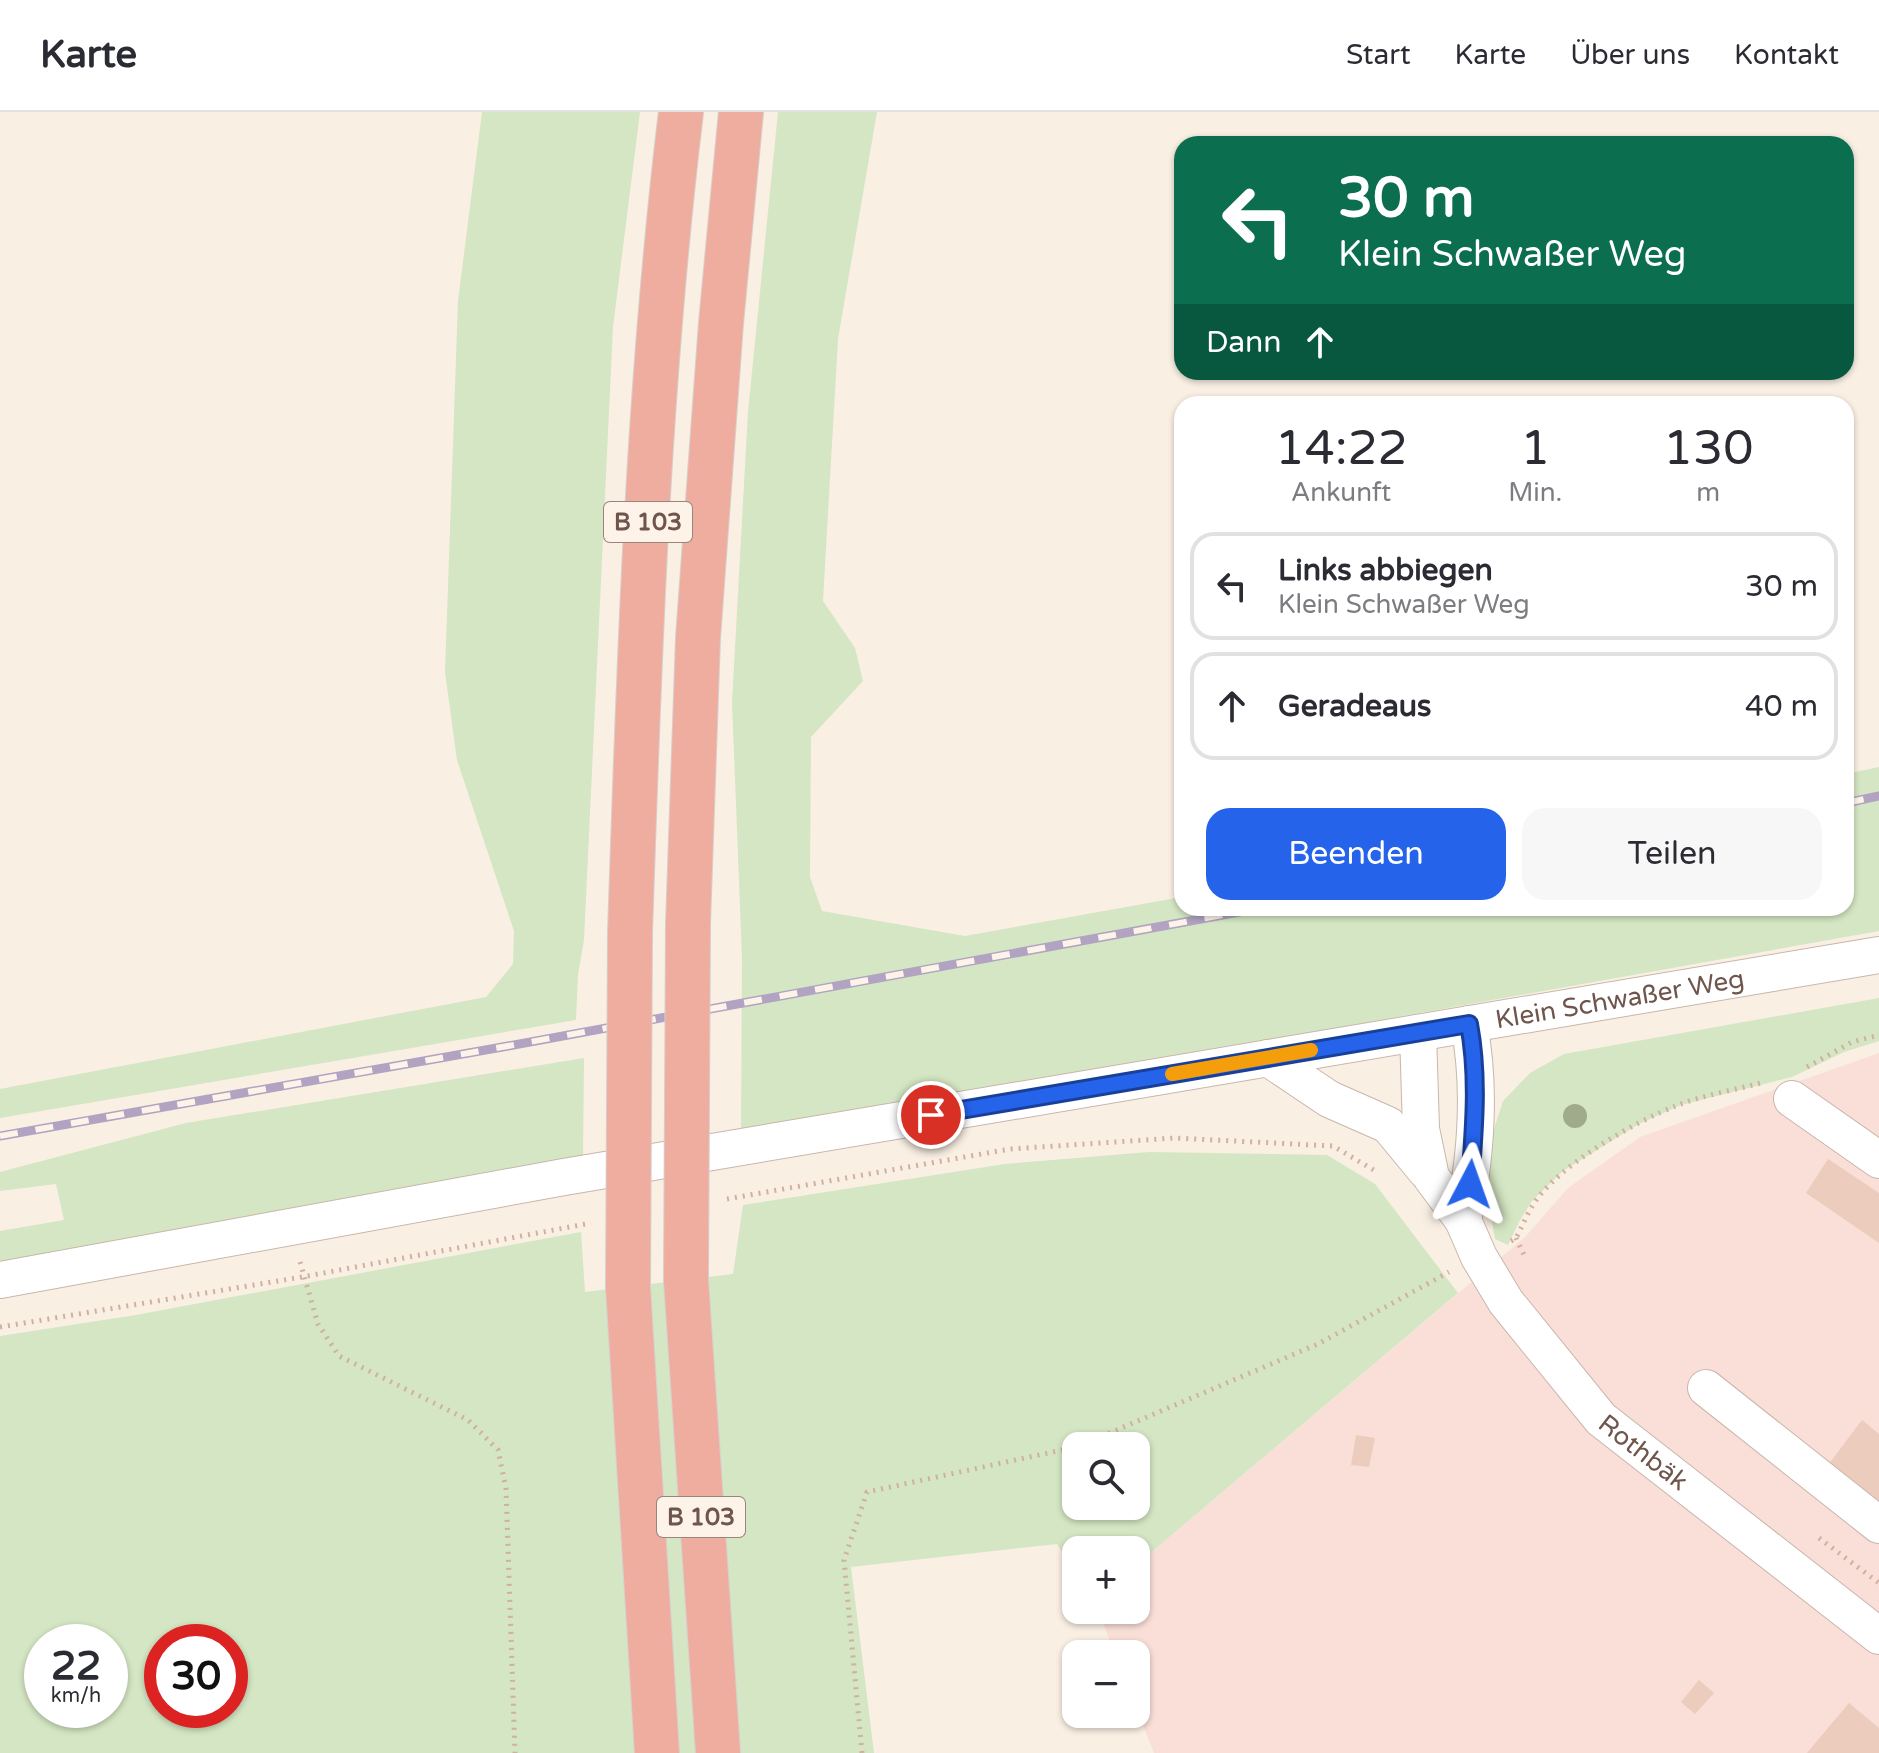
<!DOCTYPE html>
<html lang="de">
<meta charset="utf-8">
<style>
:root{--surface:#fff;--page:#f7f7f7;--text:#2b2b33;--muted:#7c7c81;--line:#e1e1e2;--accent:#2563eb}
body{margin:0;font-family:"Varela Round",sans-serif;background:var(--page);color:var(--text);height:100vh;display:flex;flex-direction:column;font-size:30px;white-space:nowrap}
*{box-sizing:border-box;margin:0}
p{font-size:26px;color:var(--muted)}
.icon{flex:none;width:44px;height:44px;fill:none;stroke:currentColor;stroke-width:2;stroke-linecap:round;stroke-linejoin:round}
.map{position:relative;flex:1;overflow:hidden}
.side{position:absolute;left:1174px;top:284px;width:680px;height:520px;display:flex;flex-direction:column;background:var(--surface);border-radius:24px;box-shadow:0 2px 6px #0004}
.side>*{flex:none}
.banner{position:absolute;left:1174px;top:24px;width:680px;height:244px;border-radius:24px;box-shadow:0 2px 6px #0004;background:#0b6e4f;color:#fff;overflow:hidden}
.tools{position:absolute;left:1062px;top:1320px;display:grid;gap:16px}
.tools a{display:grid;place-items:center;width:88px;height:88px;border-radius:16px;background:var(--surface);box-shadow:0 2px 6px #0004;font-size:40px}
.speed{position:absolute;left:24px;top:1512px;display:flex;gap:16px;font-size:40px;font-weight:700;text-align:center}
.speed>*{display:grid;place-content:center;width:104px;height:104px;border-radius:50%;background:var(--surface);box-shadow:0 2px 6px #0004;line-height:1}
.speed small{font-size:20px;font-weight:400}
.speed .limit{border:12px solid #d22;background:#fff;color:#111}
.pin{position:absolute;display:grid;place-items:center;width:68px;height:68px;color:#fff;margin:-34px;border:4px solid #fff;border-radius:50%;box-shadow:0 2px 8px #0007}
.me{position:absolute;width:88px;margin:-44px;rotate:4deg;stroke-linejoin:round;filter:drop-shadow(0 0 6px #0008)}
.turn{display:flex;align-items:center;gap:28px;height:168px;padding:0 32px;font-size:36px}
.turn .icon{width:104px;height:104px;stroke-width:2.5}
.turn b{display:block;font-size:56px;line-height:68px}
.then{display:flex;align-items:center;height:76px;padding:0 32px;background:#0003;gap:16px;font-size:30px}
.eta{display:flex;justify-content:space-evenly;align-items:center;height:136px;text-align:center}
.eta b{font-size:48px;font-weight:600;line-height:56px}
.action{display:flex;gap:16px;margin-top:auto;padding:16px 32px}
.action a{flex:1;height:92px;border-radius:24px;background:var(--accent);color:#fff;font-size:32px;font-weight:600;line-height:92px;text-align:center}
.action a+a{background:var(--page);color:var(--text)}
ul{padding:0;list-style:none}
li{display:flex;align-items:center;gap:24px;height:108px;margin:0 16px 12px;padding:0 16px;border:4px solid var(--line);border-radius:24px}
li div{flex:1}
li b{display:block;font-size:30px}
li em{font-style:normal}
header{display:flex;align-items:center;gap:48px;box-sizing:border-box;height:112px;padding:0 40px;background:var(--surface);border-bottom:2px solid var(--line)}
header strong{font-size:38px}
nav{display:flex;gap:44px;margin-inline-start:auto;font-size:28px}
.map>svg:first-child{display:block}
.commercial{fill:#f9dfd7}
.green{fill:#d4e6c3;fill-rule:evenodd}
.building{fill:#ecccbd}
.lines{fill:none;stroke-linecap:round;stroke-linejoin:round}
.minor-casing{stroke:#c9b6ab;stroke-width:38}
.highway-casing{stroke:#d7cfcd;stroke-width:46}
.path{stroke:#d1afa1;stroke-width:5;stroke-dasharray:2 6;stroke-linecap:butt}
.minor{stroke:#fff;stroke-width:36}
.highway{stroke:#efad9f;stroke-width:44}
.rail-casing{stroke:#b1a3c1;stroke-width:9}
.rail{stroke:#fdf3e9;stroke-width:6;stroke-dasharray:18;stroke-linecap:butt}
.highway-bridge-casing{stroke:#d7cfcd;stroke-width:46;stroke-linecap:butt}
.highway-bridge{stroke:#efad9f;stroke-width:44}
.tree{fill:#a0ab8c}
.route-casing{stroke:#184099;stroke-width:20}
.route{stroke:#2563eb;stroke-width:14}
.slow{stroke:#f59e0b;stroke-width:14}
.labels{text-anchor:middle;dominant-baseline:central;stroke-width:6;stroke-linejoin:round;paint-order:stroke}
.shield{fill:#fdf3e9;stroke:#9a847b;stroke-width:2}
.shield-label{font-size:24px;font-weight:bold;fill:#6f554c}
.street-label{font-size:26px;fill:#6f554c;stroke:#fdf3e9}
</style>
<header>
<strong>Karte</strong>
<nav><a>Start</a><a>Karte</a><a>Über uns</a><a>Kontakt</a></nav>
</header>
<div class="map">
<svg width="1879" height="1641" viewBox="0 0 1879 1641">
<rect width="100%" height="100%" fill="#faefe3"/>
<!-- commercial -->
<polygon class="commercial" points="1879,941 1879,1641 1154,1641 1136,1596 1136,1542 1115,1542 1099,1500 1101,1498 1136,1498 1136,1453 1525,1125 1568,1076 1640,1025"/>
<!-- green -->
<g class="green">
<polygon points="482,0 640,0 613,215 584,828 578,862 576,908 0,1006 0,977 486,885 513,852 514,819 457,648 445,560 458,189"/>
<polygon points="778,0 877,0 838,227 823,489 855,536 863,569 811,625 810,765 822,799 965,824 1182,785 1182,796 1846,796 1846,662 1879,655 1879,819 1207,939 741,1018 742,846 732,590 748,300"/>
<polygon points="1879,886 1879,929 1844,940 1792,965 1681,993 1639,1012 1563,1059 1532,1089 1520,1108 1508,1133 1495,1127 1482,1054 1503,989 1530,961 1564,942"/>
<polygon points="584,946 583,1044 0,1150 0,1119 64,1108 56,1072 0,1079 0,1060 186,1011"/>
<path d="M1149,1040L1327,1043L1375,1072L1458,1181L1136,1453V1438H1076V1463L1057,1432L851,1455L874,1641H0V1224L136,1203L581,1120L585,1180L733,1162L743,1093L1005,1052ZM1076,1334H1136V1394H1076ZM42,1530H110V1598H42ZM162,1530H230V1598H162Z"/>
</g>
<!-- building -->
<g class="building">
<polygon points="1828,1047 1879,1081 1879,1131 1806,1081"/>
<polygon points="1862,1308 1879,1322 1879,1392 1828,1353"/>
<polygon points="1356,1323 1375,1326 1369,1355 1351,1353"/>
<polygon points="1699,1568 1714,1581 1695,1602 1681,1590"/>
<polygon points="1849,1591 1879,1616 1879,1641 1807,1641"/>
</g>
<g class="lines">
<defs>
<g id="minor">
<path id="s1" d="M1418,921L1421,1017L1431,1065L1463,1108L1479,1145L1506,1190L1601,1307L1879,1524"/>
<polyline points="1268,946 1329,987 1388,1013 1426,1059"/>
<polyline points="1792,987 1879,1048"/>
<path d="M1463,1108C1476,1045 1481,976 1469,912"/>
<path id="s2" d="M0,1168L564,1065L1879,843"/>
<polyline points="1706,1276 1879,1413"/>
</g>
<g id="highway">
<polyline points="688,812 698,526 721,211 741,0"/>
<path d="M630,821C639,548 648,272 681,0"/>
<polyline points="686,1168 718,1641"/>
<polyline points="628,1175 657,1641"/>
</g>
</defs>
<!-- minor casing -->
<use href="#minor" class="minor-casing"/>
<!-- highway casing -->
<use href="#highway" class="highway-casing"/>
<!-- path -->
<g class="path">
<polyline points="1807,955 1852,930 1879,923"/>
<polyline points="727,1087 1010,1037 1175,1026 1333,1034 1377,1060"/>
<polyline points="1516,1126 1524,1143"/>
<path d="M1511,1129L1516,1126C1522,1115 1526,1104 1533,1093C1558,1053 1634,1010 1678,993C1704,983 1734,978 1761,971"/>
<polyline points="300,1150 318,1212 339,1244 468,1308 498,1338 506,1376 515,1641"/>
<polyline points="0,1215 302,1165 591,1111"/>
<polyline points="1079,1334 1318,1232 1449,1160"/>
<polyline points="1819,1426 1879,1471"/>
<polyline points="862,1641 844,1448 867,1380 1076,1335"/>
</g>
<!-- minor -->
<use href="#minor" class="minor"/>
<!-- highway -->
<use href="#highway" class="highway"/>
<defs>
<g id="rail">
<polyline points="1846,691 1879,684"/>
<polyline points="0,1024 508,934 1261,796"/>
</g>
</defs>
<!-- rail casing -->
<use href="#rail" class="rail-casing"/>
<!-- rail -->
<use href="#rail" class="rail"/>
<defs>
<g id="highway-bridge">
<polyline points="686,1168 688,812"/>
<polyline points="628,1175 630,821"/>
</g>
</defs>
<!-- highway-bridge casing -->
<use href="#highway-bridge" class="highway-bridge-casing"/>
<!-- highway-bridge -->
<use href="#highway-bridge" class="highway-bridge"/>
</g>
<!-- trees -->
<circle class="tree" cx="1575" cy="1004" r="12"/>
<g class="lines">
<defs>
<path id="route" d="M931,1003L1469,912C1479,965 1474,1018 1470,1072"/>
</defs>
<!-- route casing -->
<use href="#route" class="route-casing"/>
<!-- route -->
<use href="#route" class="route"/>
<!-- slow -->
<polyline class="slow" points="1172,962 1311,938"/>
</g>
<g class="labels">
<!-- shield labels -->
<g class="shield">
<rect x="604" y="390" width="88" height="40" rx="6"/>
<rect x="657" y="1385" width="88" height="40" rx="6"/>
</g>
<g class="shield-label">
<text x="648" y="410">B 103</text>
<text x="701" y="1405">B 103</text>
</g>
<!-- street labels -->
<g class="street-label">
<text stroke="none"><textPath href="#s2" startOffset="1644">Klein Schwaßer Weg</textPath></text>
<text stroke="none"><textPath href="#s1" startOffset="496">Rothbäk</textPath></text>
</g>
</g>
</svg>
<div class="tools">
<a><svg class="icon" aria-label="search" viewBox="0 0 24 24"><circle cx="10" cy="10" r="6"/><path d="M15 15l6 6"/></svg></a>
<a>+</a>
<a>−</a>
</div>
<div class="speed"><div>22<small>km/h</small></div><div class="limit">30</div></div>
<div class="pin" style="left:931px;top:1003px;background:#d93025"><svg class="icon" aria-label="arrive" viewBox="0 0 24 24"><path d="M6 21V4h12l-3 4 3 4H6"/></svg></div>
<svg class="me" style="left:1470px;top:1072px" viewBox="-20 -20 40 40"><path d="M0-17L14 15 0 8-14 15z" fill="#2563eb" stroke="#fff" stroke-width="4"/></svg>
<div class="banner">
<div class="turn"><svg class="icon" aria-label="left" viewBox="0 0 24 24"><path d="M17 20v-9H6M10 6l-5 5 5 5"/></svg><div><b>30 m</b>Klein Schwaßer Weg</div></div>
<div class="then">Dann<svg class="icon" aria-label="ahead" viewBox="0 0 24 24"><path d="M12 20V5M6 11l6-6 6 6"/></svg></div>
</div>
<section class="side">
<div class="eta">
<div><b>14:22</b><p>Ankunft</p></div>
<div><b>1</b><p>Min.</p></div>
<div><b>130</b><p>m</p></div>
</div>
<ul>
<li><svg class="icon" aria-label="left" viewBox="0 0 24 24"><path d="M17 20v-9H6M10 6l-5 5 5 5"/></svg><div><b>Links abbiegen</b><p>Klein Schwaßer Weg</p></div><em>30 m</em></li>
<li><svg class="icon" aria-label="ahead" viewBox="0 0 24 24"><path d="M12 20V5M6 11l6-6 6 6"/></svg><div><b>Geradeaus</b></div><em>40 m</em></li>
</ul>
<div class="action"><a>Beenden</a><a>Teilen</a></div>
</section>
</div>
